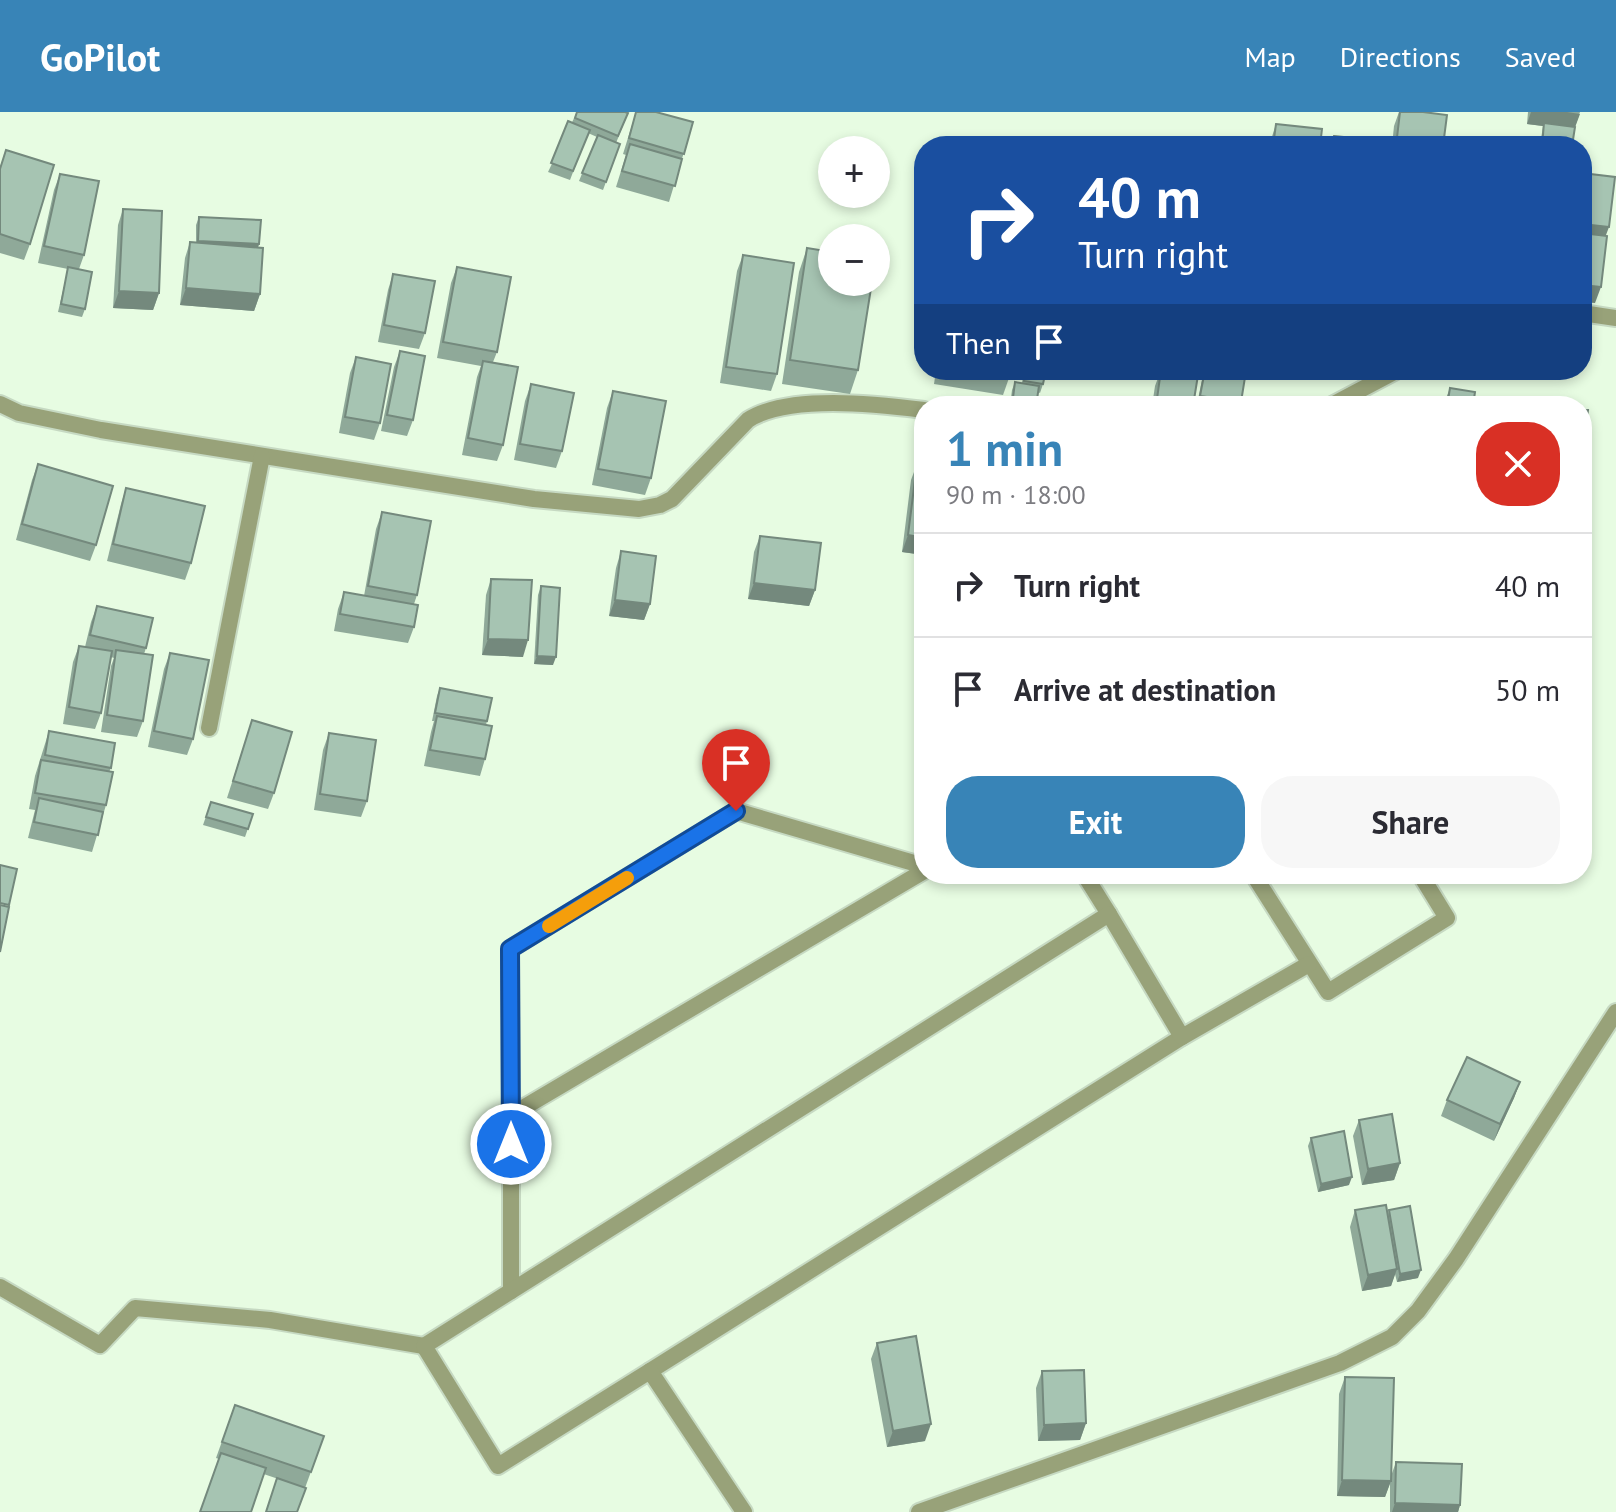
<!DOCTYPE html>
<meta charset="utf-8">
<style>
:root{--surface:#fff;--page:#f7f7f7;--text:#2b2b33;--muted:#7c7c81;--line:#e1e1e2;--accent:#3884b7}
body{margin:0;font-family:"PT Sans",sans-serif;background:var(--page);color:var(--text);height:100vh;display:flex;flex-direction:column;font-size:30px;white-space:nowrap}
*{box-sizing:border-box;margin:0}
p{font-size:26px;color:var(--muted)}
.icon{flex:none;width:44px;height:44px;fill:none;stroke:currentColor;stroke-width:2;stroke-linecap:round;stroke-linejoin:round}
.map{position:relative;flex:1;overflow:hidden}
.details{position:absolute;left:914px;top:284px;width:678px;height:488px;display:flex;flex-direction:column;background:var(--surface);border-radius:32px;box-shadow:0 4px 12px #0003}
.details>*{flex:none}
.guide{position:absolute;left:914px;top:24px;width:678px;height:244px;border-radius:32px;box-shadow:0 4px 12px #0003;background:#1a4fa0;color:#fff;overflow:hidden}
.tools{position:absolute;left:818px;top:24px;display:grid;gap:16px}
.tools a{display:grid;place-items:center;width:72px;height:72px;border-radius:50%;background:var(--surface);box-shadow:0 4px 12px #0003;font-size:40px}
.pin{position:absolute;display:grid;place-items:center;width:68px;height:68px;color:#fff;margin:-82px -34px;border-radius:50% 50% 50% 0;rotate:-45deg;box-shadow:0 0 8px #0007}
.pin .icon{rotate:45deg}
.me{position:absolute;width:88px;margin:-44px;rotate:0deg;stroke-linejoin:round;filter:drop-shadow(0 0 6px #0008)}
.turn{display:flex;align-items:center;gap:28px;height:168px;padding:0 32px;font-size:36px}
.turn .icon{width:104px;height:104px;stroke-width:2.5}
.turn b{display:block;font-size:56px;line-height:68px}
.then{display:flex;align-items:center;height:76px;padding:0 32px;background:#0003;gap:16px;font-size:30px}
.round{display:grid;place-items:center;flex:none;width:84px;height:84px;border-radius:32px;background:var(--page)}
.summary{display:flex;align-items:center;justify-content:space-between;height:136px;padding:0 32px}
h1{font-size:48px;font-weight:600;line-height:60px;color:var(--accent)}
.action{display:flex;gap:16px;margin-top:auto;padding:16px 32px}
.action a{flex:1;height:92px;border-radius:32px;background:var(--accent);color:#fff;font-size:32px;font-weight:600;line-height:92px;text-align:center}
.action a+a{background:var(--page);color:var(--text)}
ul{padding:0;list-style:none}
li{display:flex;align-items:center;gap:24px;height:104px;padding:0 32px;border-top:2px solid var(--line)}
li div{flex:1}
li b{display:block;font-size:30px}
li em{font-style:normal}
header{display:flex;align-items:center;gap:48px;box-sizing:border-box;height:112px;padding:0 40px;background:var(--accent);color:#fff}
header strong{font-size:38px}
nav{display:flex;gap:44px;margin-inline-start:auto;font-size:28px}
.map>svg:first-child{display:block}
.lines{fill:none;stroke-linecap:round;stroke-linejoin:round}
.minor-casing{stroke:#c6d9c2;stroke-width:20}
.minor{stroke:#98a279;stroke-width:16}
.wall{fill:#8fa999}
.shaded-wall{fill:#74897d}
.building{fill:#a6c4b2;stroke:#74897d;stroke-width:2}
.route-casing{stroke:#114b97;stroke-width:20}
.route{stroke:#1a73e8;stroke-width:14}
.slow{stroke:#f59e0b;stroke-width:14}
</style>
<header>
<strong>GoPilot</strong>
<nav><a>Map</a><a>Directions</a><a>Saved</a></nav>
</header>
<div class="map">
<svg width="1616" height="1400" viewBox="0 0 1616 1400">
<rect width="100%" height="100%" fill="#e7fce2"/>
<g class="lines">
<defs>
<g id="minor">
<polyline points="1582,201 1616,206"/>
<path d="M0,292L19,301L101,318L534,387L639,397L660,393L672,387L748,308C788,282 877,292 924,298"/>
<polyline points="1330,294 1398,258"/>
<polyline points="209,616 262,344"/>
<polyline points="924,754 736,699 510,837 511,1003 924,759"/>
<polyline points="1084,762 1109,802"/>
<polyline points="1253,762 1328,880 1447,806 1420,762"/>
<polyline points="511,1003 511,1179"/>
<polyline points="0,1175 100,1233 135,1196 270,1208 424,1234"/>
<polyline points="650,1259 1182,925"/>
<polyline points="744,1400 650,1259 498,1354 424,1234 1109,802 1182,925 1309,852"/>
<polyline points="919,1400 1340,1251 1392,1225 1418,1199 1456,1147 1616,900"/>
</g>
</defs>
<!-- minor casing -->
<use href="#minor" class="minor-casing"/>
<!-- minor -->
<use href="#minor" class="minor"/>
</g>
<!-- wall -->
<g class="wall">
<polygon points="577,0 628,1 616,31 620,32 603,78 579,69 597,25 588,21 570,68 548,60"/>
<polygon points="636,0 693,10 669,90 616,75 626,43 623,42"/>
<polygon points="1399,0 1423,0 1443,34 1392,34 1394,14"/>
<polygon points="1528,0 1580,0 1575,15 1572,34 1540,34 1543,14 1527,12"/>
<polygon points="1276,12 1320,34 1269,34"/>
<polygon points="6,38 30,132 24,148 0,141 0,55"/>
<polygon points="60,62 84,143 79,157 85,197 82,205 58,200 68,157 38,151 54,78"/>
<polygon points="123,97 159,181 153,198 113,196 118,113"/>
<polygon points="199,105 259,132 258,136 260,182 254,199 180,193 185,146 190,130 196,130 196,113"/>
<polygon points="807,136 858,258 850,282 782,272 799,160"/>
<polygon points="743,143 777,262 771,279 720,271 737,159"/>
<polygon points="457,155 497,240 493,250 503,333 497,349 462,343 477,265 481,254 437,246 451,171"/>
<polygon points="393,162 425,221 419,237 378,230 388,178"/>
<polygon points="400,239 413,308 407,324 381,319 394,255"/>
<polygon points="356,245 380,311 374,328 339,321 350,261"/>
<polygon points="936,258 1010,258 1009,266 1003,283 934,272"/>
<polygon points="1024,258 1046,258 1043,272 1040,281 1038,280 1036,294 1010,294 1012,278 1015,270 1022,271"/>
<polygon points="1161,258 1193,294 1152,294 1155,274"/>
<polygon points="1204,258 1238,258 1240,294 1211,294 1197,292"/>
<polygon points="531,272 562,339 556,356 514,348 525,289"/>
<polygon points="1450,276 1473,294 1443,294"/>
<polygon points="613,279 651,366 645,383 592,373 607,296"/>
<polygon points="38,352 96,433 90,449 16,428 32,368"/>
<polygon points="917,352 924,353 924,443 902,440 911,368"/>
<polygon points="126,376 191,451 185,468 107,449 121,392"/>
<polygon points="382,400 417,483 414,492 414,515 408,531 334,519 338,497 344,480 364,484 376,417"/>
<polygon points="760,424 815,478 809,494 748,487 754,440"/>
<polygon points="621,439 650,492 644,508 609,504 616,456"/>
<polygon points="491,467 523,545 482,543 486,483"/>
<polygon points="541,474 553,553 534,552 538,483"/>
<polygon points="97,494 146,536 144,542 143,609 137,625 101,620 111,554 114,546 111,545 101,601 95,617 63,612 73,550 79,534 85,535 91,510"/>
<polygon points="170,541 193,627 187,643 148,635 164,557"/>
<polygon points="440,576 487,609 486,613 485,647 480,664 424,654 431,620 434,609 432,609 437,584"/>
<polygon points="252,608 274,681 268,697 227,686"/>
<polygon points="49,619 111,656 109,660 106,693 92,740 28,726 35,698 29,697 35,664"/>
<polygon points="329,621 367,689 361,705 314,698 323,638"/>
<polygon points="211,690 253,702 245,725 203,713"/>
<polygon points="1520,970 1514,986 1494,1029 1441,1004 1447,988"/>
<polygon points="1359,1008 1400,1051 1394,1068 1362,1073 1353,1024"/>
<polygon points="1311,1026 1349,1073 1318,1080 1308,1034"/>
<polygon points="1355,1098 1388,1102 1389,1098 1418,1166 1397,1170 1395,1162 1391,1174 1362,1179 1350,1115"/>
<polygon points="877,1231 925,1329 887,1335 871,1247"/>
<polygon points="1042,1259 1086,1311 1080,1328 1038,1329 1036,1276"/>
<polygon points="1345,1265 1391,1364 1396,1350 1460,1393 1458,1400 1390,1400 1390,1371 1385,1385 1337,1384 1339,1282"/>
<polygon points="235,1293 324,1324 305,1376 216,1346"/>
</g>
<!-- shaded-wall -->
<g class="shaded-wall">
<polygon points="1531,0 1567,0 1580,2 1574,18 1544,11 1543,14 1527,12"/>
<polygon points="1582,112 1609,115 1603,131 1582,129"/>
<polygon points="198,129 259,132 256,140 195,138"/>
<polygon points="1582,173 1601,175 1595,191 1582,190"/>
<polygon points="186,176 260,182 254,199 180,193"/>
<polygon points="119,179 159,181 153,198 113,196"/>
<polygon points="1200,284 1241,290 1240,294 1211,294 1197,292"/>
<polygon points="908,423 924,426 924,443 902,440"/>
<polygon points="754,471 815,478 809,494 748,487"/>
<polygon points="615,488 650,492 644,508 609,504"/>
<polygon points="488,527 528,528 523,545 482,543"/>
<polygon points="537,544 556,545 553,553 534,552"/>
<polygon points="1520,970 1514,986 1494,1029 1500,1012"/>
<polygon points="1400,1051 1394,1068 1362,1073 1368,1057"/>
<polygon points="1352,1065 1349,1073 1318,1080 1321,1072"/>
<polygon points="1397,1157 1391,1174 1362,1179 1368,1163"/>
<polygon points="1421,1158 1418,1166 1397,1170 1400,1162"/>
<polygon points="1086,1311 1080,1328 1038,1329 1044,1313"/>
<polygon points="931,1312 925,1329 887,1335 893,1319"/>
<polygon points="1342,1368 1391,1369 1385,1385 1337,1384"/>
<polygon points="1395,1391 1460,1393 1458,1400 1392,1400"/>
</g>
<!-- building -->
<g class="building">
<polygon points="577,0 625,0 628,1 618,24 575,6"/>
<polygon points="636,0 656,0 693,10 684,42 629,26"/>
<polygon points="1400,0 1423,0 1447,3 1443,34 1396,34"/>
<polygon points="568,9 590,18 573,59 551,51"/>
<polygon points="1544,11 1575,15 1572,34 1542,34"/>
<polygon points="1276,12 1322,17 1320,34 1273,34"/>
<polygon points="598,23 620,32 606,70 582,61"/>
<polygon points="1334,24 1372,28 1371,34 1332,34"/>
<polygon points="630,32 682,47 675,74 622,59"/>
<polygon points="6,38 54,53 30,132 0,122 0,57"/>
<polygon points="1582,61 1615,65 1609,115 1582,112"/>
<polygon points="60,62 99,69 84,143 44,134"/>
<polygon points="123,97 162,99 159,181 119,179"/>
<polygon points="199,105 261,108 259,132 198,129"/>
<polygon points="1582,121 1607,124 1601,175 1582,173"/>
<polygon points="190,130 263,136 260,182 186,176"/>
<polygon points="807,136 832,140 832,170 872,170 858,258 790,248"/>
<polygon points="743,143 794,151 777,262 726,255"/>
<polygon points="68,155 92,160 85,197 61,192"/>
<polygon points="457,155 511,165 497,240 443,230"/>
<polygon points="393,162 435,169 425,221 384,213"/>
<polygon points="400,239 425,244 413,308 387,303"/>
<polygon points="356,245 391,252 380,311 345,305"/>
<polygon points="483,249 518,255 503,333 468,326"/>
<polygon points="953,258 1010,258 1009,266"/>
<polygon points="1026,258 1046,258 1043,272 1024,269"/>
<polygon points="1161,258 1198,263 1193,294 1156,294"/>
<polygon points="1205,258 1246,259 1241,290 1200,284"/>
<polygon points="1015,270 1039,274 1036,294 1012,294"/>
<polygon points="531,272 574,281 562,339 520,332"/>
<polygon points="1450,276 1475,280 1473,294 1447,294"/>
<polygon points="613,279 666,289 651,366 598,357"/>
<polygon points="1475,291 1498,294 1475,294"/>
<polygon points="1582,298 1588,298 1582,345"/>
<polygon points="38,352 113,374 96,433 22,412"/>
<polygon points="917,352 924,353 924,426 908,423"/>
<polygon points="126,376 205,394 191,451 113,432"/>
<polygon points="382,400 431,409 417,483 368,474"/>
<polygon points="760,424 821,431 815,478 754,471"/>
<polygon points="621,439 656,444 650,492 615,488"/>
<polygon points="491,467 532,468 528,528 488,527"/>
<polygon points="541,474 560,476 556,545 537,544"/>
<polygon points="344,480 418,493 414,515 340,502"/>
<polygon points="97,494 153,506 146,536 90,523"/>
<polygon points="79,534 112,539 101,601 69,595"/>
<polygon points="116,538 153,543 143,609 107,603"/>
<polygon points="170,541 209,548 193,627 154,619"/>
<polygon points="440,576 492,586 487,609 435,601"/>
<polygon points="437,604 492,614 485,647 430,638"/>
<polygon points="252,608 292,620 274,681 233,669"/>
<polygon points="49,619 115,631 111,656 45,643"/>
<polygon points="329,621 376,628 367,689 320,682"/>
<polygon points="41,648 113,660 106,693 35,681"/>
<polygon points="39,686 103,700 98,723 34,710"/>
<polygon points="211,690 253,702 248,717 206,705"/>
<polygon points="0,753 17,757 9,793 0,791"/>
<polygon points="0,793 9,795 0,840"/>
<polygon points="1467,945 1520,970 1500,1012 1447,988"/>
<polygon points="1392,1002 1400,1051 1368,1057 1359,1008"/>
<polygon points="1344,1019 1352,1065 1321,1072 1311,1026"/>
<polygon points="1386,1093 1397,1157 1368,1163 1355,1098"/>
<polygon points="1410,1094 1421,1158 1400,1162 1389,1098"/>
<polygon points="916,1224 931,1312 893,1319 877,1231"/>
<polygon points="1084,1258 1086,1311 1044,1313 1042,1259"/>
<polygon points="1345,1265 1394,1266 1391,1369 1342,1368"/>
<polygon points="235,1293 324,1324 311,1360 222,1330"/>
<polygon points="221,1341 266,1356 251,1400 200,1400"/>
<polygon points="1396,1350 1462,1352 1460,1393 1395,1391"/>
<polygon points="277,1366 306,1376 297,1400 266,1400"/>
</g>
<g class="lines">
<defs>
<polyline id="route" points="511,1032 510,837 736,699"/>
</defs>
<!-- route casing -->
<use href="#route" class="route-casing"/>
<!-- route -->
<use href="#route" class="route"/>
<!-- slow -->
<polyline class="slow" points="549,814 627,766"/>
</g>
</svg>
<div class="tools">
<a>+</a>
<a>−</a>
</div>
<div class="pin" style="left:736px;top:699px;background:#d93025"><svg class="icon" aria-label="arrive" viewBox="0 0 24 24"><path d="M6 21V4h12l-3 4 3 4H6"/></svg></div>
<svg class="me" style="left:511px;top:1032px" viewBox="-20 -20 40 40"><circle r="17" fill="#1a73e8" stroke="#fff" stroke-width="3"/><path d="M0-11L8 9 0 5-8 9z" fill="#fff"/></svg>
<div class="guide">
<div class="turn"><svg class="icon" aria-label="right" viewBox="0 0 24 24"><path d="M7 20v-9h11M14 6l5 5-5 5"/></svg><div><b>40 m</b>Turn right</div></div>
<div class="then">Then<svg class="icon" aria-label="arrive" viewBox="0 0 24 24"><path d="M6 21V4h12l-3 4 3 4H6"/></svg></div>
</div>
<section class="details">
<div class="summary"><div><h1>1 min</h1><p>90 m · 18:00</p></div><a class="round" style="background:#d93025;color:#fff"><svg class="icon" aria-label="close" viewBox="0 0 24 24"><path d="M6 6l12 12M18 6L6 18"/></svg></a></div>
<ul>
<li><svg class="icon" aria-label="right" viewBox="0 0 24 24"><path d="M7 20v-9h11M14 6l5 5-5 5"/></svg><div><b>Turn right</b></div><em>40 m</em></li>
<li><svg class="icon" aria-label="arrive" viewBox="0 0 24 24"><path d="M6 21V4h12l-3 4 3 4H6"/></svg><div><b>Arrive at destination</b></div><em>50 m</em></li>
</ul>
<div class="action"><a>Exit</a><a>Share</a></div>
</section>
</div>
